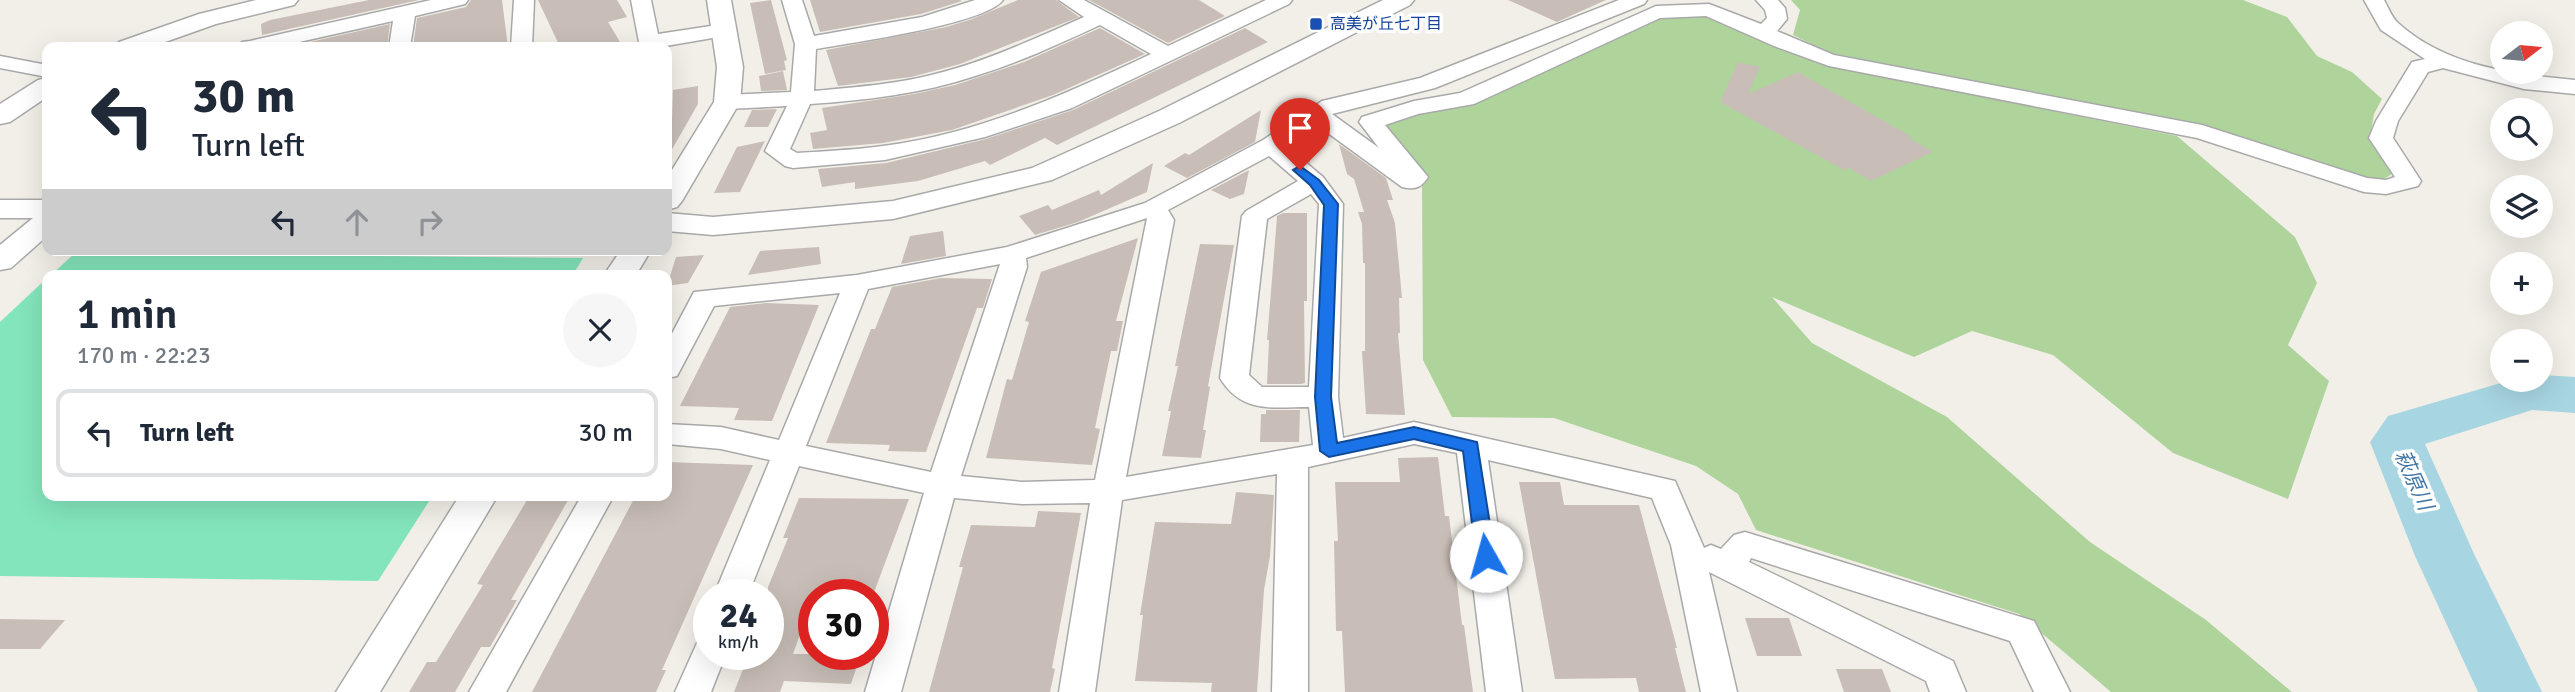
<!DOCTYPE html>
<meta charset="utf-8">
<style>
:root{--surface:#fff;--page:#f6f6f7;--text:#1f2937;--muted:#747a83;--line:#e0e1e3}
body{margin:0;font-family:Signika,"Noto Sans JP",sans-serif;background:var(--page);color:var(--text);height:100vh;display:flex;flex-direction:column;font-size:26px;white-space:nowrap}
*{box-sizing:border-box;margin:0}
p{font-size:23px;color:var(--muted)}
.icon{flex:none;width:38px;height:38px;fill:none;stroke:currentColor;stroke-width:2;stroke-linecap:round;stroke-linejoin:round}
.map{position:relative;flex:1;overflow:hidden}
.panel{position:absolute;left:42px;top:270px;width:630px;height:231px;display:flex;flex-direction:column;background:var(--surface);border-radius:14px;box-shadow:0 7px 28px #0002}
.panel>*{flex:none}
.banner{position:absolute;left:42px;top:42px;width:630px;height:214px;border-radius:14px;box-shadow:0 7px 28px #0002;background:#fff;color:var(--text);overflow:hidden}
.needle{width:46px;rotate:74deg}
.tools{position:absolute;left:2490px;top:21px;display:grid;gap:14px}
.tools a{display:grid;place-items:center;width:63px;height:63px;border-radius:50%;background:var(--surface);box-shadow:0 7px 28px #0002;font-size:35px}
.speed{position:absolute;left:693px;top:579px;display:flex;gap:14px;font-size:35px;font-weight:700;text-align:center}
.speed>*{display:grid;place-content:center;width:91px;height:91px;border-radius:50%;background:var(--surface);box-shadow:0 7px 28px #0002;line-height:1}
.speed small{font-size:18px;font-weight:400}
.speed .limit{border:10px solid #d22;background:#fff;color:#111}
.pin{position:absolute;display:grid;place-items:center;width:60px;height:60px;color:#fff;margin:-72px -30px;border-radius:50% 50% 50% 0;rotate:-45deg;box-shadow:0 0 7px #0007}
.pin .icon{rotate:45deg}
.me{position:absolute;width:77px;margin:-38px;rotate:353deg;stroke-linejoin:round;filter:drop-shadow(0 0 5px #0008)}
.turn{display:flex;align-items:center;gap:24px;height:147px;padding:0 35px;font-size:32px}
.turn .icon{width:91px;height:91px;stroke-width:2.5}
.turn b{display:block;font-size:49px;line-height:60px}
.lanes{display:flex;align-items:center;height:66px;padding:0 35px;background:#0003;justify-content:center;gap:35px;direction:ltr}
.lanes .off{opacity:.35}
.round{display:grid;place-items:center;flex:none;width:74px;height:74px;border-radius:37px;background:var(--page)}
.overview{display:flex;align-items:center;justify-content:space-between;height:119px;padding:0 35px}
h1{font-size:42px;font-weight:600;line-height:52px}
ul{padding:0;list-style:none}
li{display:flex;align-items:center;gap:21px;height:88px;margin:0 14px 10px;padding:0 21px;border:4px solid var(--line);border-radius:14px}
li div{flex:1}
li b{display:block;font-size:26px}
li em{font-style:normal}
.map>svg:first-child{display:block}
.forest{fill:#aed49b}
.pitch{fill:#83e5bb}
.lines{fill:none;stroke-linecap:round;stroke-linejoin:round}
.river{fill:#a7d6e2;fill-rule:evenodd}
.building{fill:#c8beb7}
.minor-casing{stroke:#a9a9a9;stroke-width:3}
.tertiary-casing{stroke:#a9a9a9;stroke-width:3}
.minor{fill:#fff;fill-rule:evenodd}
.tertiary{fill:#fff;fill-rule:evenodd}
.route{fill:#1a73e8;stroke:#114b97;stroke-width:2}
.transit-dot{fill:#1a4fb4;stroke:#fff;stroke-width:2.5}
.labels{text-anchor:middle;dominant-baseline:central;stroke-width:7;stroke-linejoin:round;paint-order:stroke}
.far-transit-label{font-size:16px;fill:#164399;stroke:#fff;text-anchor:start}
.water-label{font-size:21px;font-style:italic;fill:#4278a7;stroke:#fff}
</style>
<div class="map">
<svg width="2575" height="692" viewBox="0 0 2575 692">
<rect width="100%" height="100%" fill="#f2efe8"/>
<!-- forest -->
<g class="forest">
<polygon points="1791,0 2243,0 2287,17 2317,56 2352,72 2382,99 2374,114 2370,137 2395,172 2384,179 2359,180 2204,127 1830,53 1793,35 1800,10"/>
<polygon points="1655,12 1724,14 1816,63 2177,136 2295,237 2317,283 2288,345 2329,381 2288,499 2173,453 2053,355 1972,331 1914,357 1772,297 1812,343 1947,417 2090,542 2206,620 2292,692 2111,692 2019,614 1756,530 1738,494 1696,466 1554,418 1452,417 1423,360 1422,183 1381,119 1464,97"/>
</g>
<!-- pitch -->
<g class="pitch">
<polygon points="75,253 583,258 573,275 51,275"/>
<polygon points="47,278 47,495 433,495 378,581 0,576 0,322"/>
</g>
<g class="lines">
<!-- river -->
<polygon class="river" points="2541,375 2575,377 2575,413 2532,410 2425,444 2475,556 2542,692 2478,692 2415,556 2370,442 2388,416 2511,380 2541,380"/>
</g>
<!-- building -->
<g class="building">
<polygon points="369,0 419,0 262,35 261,24 270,20"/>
<polygon points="471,0 502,0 508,47 413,47 417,18 466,7"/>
<polygon points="538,0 617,0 627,17 608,22 623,47 560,47"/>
<polygon points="771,0 787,60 784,61 786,70 765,74 750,3"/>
<polygon points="810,0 960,0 962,1 921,14 820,32"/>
<polygon points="1018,0 1056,0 1079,17 960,64 911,77 838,86 826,50 946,27 972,19"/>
<polygon points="1089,0 1199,0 1225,16 1168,43"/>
<polygon points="1508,0 1606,0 1557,22"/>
<polygon points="390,24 387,47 288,47"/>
<polygon points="1100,28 1145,54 1053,95 952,130 883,143 813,149 810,133 827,130 822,108 914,94 955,85 1024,62"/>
<polygon points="1245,28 1268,42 1057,145 1045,138 990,165 985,161 918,181 855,189 855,182 822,187 818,169 886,163 986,139 1073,110"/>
<polygon points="1738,62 1760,67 1748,94 1798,72 1912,137 1909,138 1933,152 1871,181 1849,168 1844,170 1720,102"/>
<polygon points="783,71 787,90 761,91 759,76"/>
<polygon points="698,86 698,104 671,151 673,90"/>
<polygon points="777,109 768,127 744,127 752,110"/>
<polygon points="1261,110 1255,142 1187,178 1164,166 1185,153 1189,155"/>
<polygon points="1310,133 1310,163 1290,146"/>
<polygon points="765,141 740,192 714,193 737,147"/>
<polygon points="1339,144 1386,178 1393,200 1387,200 1395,223 1400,276 1402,298 1399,298 1400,333 1398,333 1405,415 1366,414 1362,351 1365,351 1365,263 1363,263 1362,224 1358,212 1364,212 1354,179 1347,174"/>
<polygon points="1153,163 1147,192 1078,222 1035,235 1019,216 1048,205 1052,210 1099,190 1101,195"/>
<polygon points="1249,170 1244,194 1230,199 1211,190"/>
<polygon points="1283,213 1307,213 1307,301 1304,301 1305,383 1301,384 1267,384 1269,340 1267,340 1275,242 1277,216"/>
<polygon points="943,231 946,256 901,264 910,236"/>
<polygon points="1138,238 1116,321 1123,321 1117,351 1111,351 1095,428 1100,429 1092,465 986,458 1007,379 1012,380 1029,322 1025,321 1041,272"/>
<polygon points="1200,244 1234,245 1208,386 1210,387 1203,430 1206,430 1201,458 1162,456 1171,411 1168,411 1178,366 1175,366"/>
<polygon points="819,247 821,264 748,275 760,251"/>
<polygon points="704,255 688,283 667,286 676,257"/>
<polygon points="941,278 992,279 983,308 977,308 926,452 888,451 890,445 826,443 871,329 875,329 892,287"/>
<polygon points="766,303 819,305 772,421 734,420 739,408 680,406 730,307"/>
<polygon points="1266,410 1300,410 1299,442 1260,442 1261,414 1266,414"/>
<polygon points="1438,457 1445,516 1449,516 1462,625 1464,625 1473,692 1345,692 1342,631 1336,631 1334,541 1338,541 1335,482 1400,482 1398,458"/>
<polygon points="667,462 753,465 662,670 666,670 656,692 532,692 636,495 667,495"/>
<polygon points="1519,482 1560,482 1564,505 1639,505 1677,648 1675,648 1686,692 1639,692 1636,678 1555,679"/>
<polygon points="1236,492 1274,495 1270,556 1264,590 1257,692 1211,692 1212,683 1135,681 1143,615 1140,615 1155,522 1231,524"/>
<polygon points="530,495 571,495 511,600 517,600 490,647 481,647 455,692 409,692 427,662 436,662 483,585 477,584"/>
<polygon points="799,498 909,499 873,595 814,595 793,654 861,654 851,684 784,681 780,692 734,692 749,654 768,654 768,587 788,538 783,538"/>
<polygon points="1038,511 1081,513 1052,668 1055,669 1050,692 929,692 963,567 959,567 971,525 1035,527"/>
<polygon points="1745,618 1789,618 1802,656 1757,656"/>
<polygon points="0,619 65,620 40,649 0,649"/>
<polygon points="1836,669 1882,669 1891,692 1844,692"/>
</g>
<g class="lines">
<defs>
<g id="minor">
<polygon points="431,0 468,0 465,4 415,16 410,47 389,47 393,21 277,47 239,47 242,42 250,41"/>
<polygon points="514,0 534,0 532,47 511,47"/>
<polygon points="631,0 651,0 658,34 724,24 731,26 734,30 731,34 724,36 660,47 640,47"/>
<path d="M782,0H802L814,36L922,17L975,0H1003C986,24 850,43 816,49L814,91C857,87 901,84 943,72C992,59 1038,37 1084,17L1059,0H1084L1168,46L1266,0H1292L1289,4L1072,108L985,137L885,160L793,168L785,166L765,151L787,106L727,109L719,107L716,102L719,97L727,95L791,92L795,44ZM1100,25L1151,54C1066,94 978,134 883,146C855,150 826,151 797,153L790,149L810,104C866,100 921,94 975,76C1018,63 1059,44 1100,25Z"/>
<path d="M1619,0H1647L1644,4L1435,88L1332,114L1379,148L1359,122L1362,117L1414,101L1460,93L1656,6L1709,4L1761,24L1767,18L1765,10L1756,0H1778L1785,8L1787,19L1777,31L1834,55L2202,125L2367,178L2386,180L2395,177L2369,138L2376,121L2412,62L2425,59L2381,30L2364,0H2384C2388,7 2392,18 2398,23C2447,67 2513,74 2575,80V94L2524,89L2443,68L2428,72L2398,121L2393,138L2421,181L2418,186L2386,194L2364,192L2197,138L1829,66L1774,46L1706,16L1660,18L1474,104L1418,114L1385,125L1428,177C1421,188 1415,190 1402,187L1317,125L1286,146L1323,177L1343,204L1338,397L1343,438L1414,422L1675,481L1704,548L1711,545L1721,549L1734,535L1745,532L2034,621L2070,692H2034L2010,641L1751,558L1749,562L1953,661L1966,692H1930L1926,681L1709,572L1737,692H1701L1671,545L1652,498L1488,460L1522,692H1486L1457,453L1414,444L1308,467V692H1272L1277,474L1122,500L1095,692H1059L1090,503L1022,504L954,498L901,692H865L924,493L799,466L748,595H714L770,460L721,449L667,444V424L721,427L779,440L840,293L714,306L677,376L667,378V343L694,292L857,275L1007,247L1145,203L1263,140L1322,101L1420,78ZM1269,156L1298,181L1246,211L1242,216L1220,378C1242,414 1272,407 1309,407L1313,445L1126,477L1174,220L1168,210ZM1311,194L1319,204L1309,387H1262L1249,375L1267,219ZM1147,218L1095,480L1022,482L961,476L1027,267L1026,258ZM1000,264L931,472L806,446L868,289Z"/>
<polygon points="0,56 47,65 47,77 0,68"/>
<polygon points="582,495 614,495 506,692 469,692"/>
<polygon points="709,639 709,654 726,654 711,692 675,692 697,643"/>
</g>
<g id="tertiary">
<polygon points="256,0 298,0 294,5 216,24 151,47 115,47 119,42 199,14"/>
<polygon points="707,0 731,0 743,67 740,102 682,201 677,207 667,210 667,178 714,102 717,67"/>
<polygon points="1383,0 1414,0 1410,5 1179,123 1052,180 893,219 713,235 667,231 667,213 713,217 893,201 1032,168 1159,111"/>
<polygon points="47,78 47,97 10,122 0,124 0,104 38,80"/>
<polygon points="0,200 47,200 47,236 11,268 0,270 0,245 33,218 0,218"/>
<polygon points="621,250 651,250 636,275 604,275"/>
<polygon points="460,495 498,495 380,692 336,692"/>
</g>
</defs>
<!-- minor casing -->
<use href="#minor" class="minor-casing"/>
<!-- tertiary casing -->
<use href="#tertiary" class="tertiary-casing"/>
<!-- minor -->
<use href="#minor" class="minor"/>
<!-- tertiary -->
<use href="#tertiary" class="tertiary"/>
</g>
<!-- route -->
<polygon class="route" points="1300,166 1319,180 1338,204 1331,397 1337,443 1414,427 1477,442 1495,556 1492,561 1479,561 1476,556 1463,451 1414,439 1329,457 1320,451 1315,397 1324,205 1310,185 1293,170"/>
<!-- markers -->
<rect class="transit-dot" x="1309" y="17" width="14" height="14" rx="3.5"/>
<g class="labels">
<!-- far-transit labels -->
<g class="far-transit-label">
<text x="1330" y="24">高美が丘七丁目</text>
</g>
<!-- water labels -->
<g class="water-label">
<text transform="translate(2414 480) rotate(66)">萩原川</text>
</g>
</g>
</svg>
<div class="tools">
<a><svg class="needle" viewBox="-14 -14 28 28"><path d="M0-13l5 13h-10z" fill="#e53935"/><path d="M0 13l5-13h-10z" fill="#747a83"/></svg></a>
<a><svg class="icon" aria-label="search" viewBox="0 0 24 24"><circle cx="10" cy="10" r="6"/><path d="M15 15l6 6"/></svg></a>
<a><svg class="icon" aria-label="layers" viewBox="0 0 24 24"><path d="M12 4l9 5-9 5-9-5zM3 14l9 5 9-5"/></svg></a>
<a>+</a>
<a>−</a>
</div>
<div class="speed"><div>24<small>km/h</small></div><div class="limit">30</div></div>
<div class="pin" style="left:1300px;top:170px;background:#d93025"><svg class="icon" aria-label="arrive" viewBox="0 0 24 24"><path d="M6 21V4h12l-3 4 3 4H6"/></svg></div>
<svg class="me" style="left:1486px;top:556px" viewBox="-20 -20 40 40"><circle r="19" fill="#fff"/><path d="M0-13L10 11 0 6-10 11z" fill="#1a73e8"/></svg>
<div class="banner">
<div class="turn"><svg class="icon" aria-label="left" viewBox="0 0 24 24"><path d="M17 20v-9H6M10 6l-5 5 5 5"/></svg><div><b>30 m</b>Turn left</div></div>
<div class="lanes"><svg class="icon" aria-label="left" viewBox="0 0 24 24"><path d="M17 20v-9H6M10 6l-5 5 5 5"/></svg><svg class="icon off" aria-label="ahead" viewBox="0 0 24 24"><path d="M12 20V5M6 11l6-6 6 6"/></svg><svg class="icon off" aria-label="right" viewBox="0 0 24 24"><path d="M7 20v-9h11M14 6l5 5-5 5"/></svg></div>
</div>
<section class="panel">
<div class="overview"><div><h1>1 min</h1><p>170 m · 22:23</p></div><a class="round"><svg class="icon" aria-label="close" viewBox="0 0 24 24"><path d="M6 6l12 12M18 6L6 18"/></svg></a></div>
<ul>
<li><svg class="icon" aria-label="left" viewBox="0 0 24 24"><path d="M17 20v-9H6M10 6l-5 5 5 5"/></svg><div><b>Turn left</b></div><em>30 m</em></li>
</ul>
</section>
</div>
